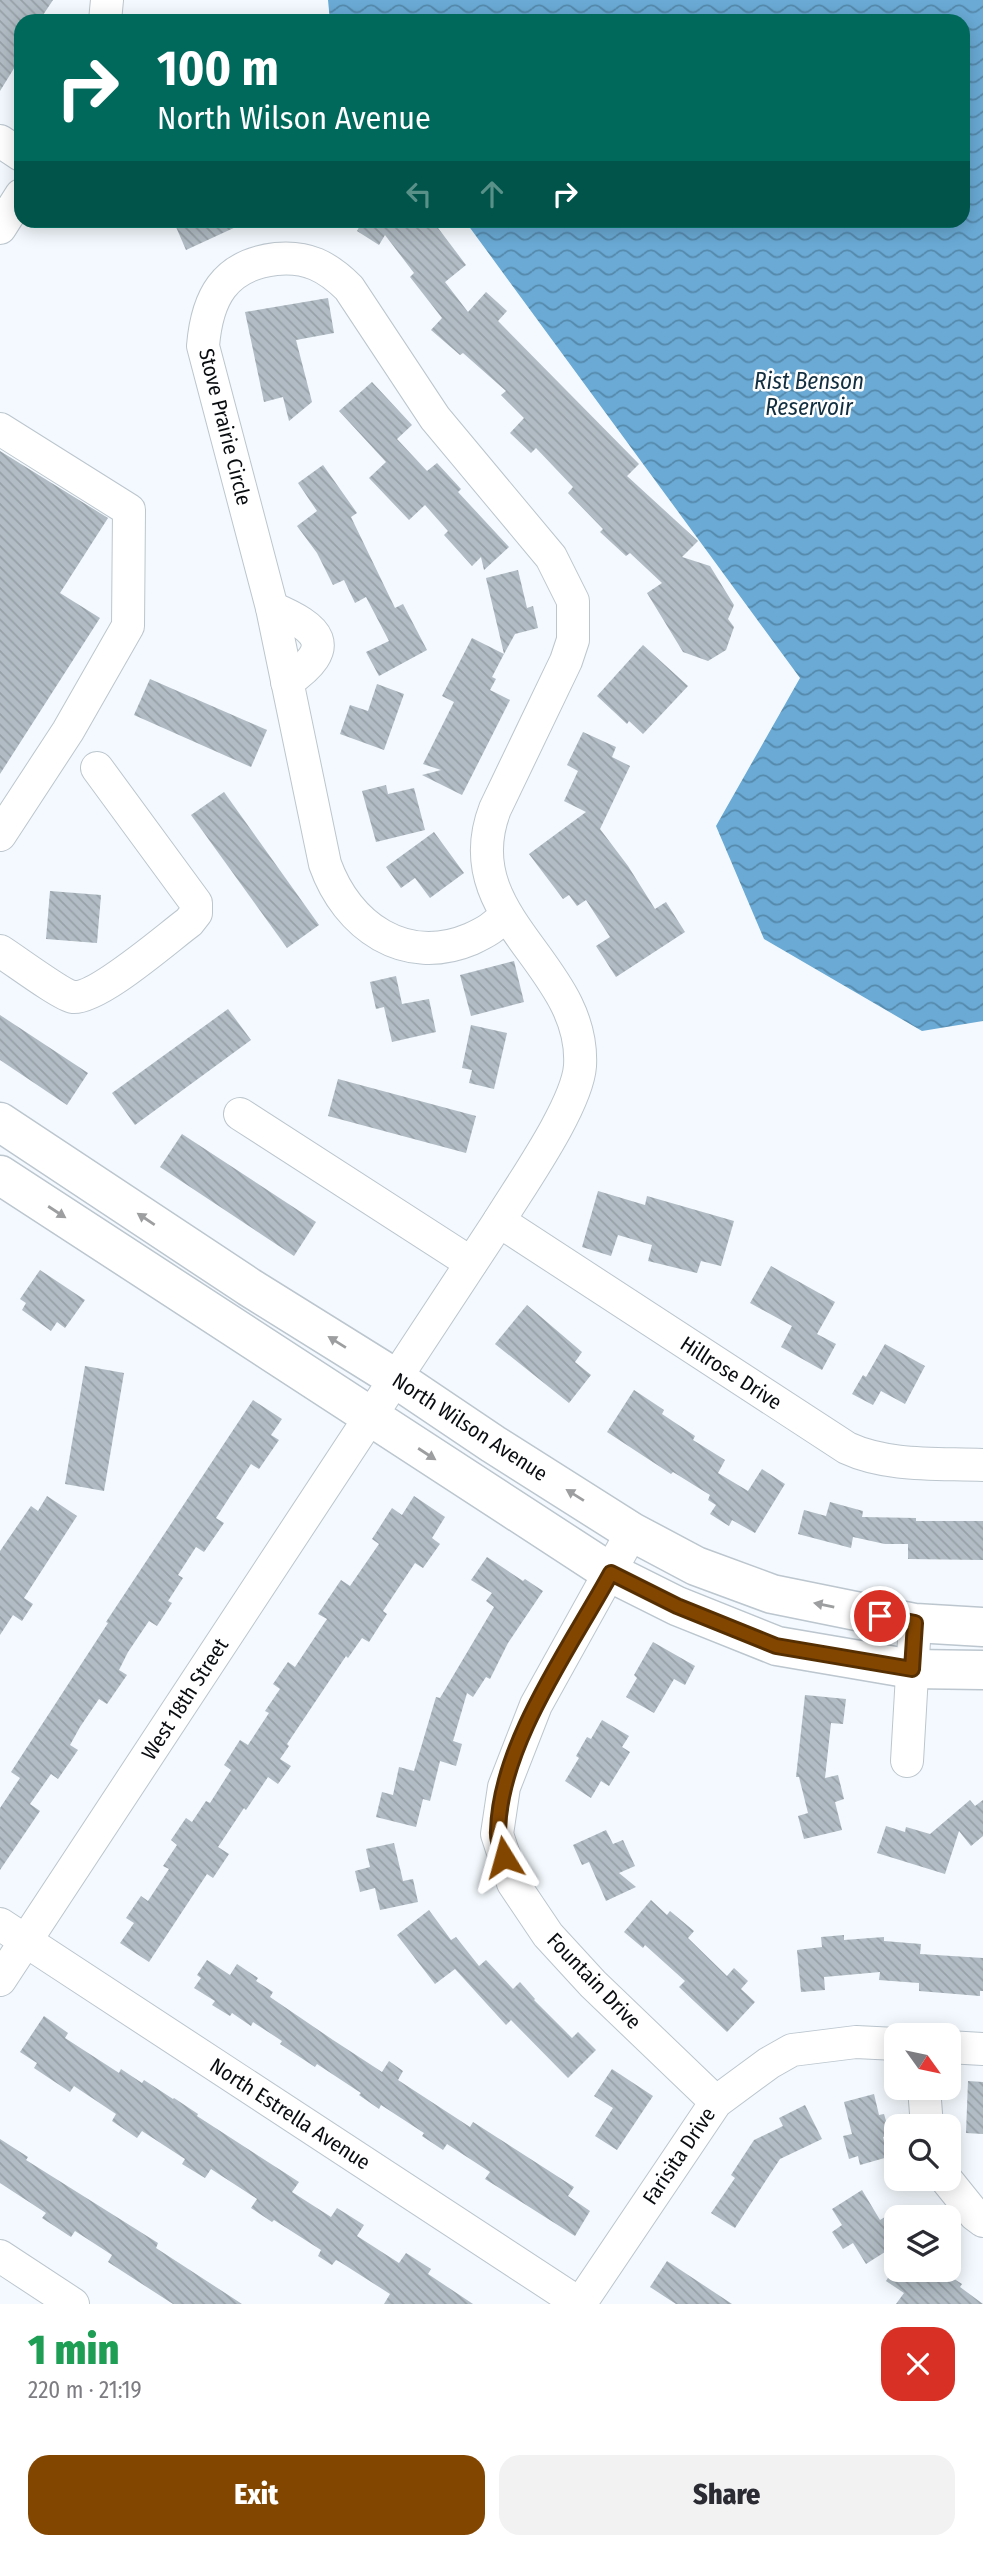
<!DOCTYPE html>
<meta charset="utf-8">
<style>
:root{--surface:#fff;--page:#f2f2f3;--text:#2b2b33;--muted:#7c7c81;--accent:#834601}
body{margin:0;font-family:"Fira Sans Condensed",sans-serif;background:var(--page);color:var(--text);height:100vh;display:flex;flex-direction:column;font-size:26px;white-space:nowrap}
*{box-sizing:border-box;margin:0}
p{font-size:23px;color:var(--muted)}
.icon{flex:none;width:38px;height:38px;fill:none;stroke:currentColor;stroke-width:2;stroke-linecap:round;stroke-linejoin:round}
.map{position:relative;height:2304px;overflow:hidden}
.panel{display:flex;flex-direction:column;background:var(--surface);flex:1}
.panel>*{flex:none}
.top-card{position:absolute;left:14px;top:14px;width:956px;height:214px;border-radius:21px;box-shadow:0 4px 18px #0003;background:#00695c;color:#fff;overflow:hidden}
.needle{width:46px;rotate:123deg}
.tools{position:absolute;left:884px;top:2023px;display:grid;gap:14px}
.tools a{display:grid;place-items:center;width:77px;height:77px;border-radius:14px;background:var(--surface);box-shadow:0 4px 18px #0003;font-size:35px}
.pin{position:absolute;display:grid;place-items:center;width:60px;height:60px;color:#fff;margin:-30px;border:4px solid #fff;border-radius:50%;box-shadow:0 2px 7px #0007}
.me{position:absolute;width:77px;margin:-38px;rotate:352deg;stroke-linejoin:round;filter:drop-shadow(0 0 5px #0008)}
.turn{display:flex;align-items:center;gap:24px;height:147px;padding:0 28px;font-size:32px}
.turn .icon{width:91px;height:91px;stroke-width:2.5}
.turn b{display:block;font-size:49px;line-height:60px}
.lanes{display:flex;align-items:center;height:66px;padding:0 28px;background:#0003;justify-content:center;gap:35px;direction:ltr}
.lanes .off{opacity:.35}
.round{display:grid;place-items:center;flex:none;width:74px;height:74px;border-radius:21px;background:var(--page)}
.overview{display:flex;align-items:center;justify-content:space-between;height:119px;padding:0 28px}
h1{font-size:42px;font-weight:800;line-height:52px;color:#1e9e55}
.action{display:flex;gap:14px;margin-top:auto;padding:14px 28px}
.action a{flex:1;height:80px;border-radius:21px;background:var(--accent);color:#fff;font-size:28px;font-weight:800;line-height:80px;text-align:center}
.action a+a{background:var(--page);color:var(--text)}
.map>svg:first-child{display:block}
.water{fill:url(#water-waves)}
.building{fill:url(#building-back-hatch)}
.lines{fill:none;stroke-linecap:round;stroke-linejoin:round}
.minor-casing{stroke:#bcc6ce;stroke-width:34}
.major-casing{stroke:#bcc6ce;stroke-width:41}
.minor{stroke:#fff;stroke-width:32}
.major{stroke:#fff;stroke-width:38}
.oneway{fill:#9d9e9f}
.route-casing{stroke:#552e01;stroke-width:18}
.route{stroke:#834601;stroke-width:12}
.labels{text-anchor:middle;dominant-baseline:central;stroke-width:5;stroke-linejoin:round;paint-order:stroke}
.street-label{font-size:21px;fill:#0a0d10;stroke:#fff}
.water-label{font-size:23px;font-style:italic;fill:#122f41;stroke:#fff}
</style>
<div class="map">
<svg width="983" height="2304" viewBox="0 0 983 2304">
<defs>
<pattern id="water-waves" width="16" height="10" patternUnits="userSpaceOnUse" patternTransform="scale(1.75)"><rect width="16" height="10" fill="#6aaad5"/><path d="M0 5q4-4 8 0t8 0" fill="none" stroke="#5589ab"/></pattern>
<pattern id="building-back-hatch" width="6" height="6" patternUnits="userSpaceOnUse" patternTransform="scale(1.75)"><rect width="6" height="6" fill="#b1bcc4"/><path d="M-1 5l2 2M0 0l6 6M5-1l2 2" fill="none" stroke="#97a0a7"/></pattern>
</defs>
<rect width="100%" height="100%" fill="#f3f9fe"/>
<!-- water -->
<polygon class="water" points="328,0 983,0 983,1021 922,1031 764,939 716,826 800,678 465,221 962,220 962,21 330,21"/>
<!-- building -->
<g class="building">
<polygon points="0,0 53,0 39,21 21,21 21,57 0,91"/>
<polygon points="173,220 251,220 186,250"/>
<polygon points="363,220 432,220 466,265 445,282 468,312 486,292 507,311 498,321 639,464 627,476 698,541 682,557 710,566 734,605 728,619 734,627 726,650 708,661 683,652 647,593 662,583 630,553 626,556 600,532 603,529 568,493 573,487 536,448 531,453 510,433 524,418 501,395 506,391 463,353 460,355 431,330 442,318 410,277 414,273 385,235 379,245 357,231"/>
<polygon points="328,298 334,333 296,340 312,402 289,421 283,397 264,402 245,312"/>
<polygon points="372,382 412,425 397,439 427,471 437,463 461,489 458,492 509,547 484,570 481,557 472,566 444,535 448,531 425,505 409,520 369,478 386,462 339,411"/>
<polygon points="0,451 108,518 60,593 100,618 0,774"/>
<polygon points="323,465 357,513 351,517 395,608 403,604 427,650 379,676 366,652 389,641 366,597 355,603 344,580 333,585 317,553 297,526 317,511 298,483"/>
<polygon points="518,570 527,608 533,606 538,628 515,634 504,654 486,578"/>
<polygon points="472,638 504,654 492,677 496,679 490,690 510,700 462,795 422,775 441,770 423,764 454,702 442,696"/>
<polygon points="643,645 688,686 643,734 629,721 627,724 597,696"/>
<polygon points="150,679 267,730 251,767 134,715"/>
<polygon points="377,684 404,694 384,750 340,734 350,705 368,711"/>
<polygon points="583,732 616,747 612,757 630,766 600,829 628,866 655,909 666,902 685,932 616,977 596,946 610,937 586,900 577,906 569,895 563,899 529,854 586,812 564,801 578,771 567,765"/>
<polygon points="386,785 388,794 414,788 425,830 376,842 362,791"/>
<polygon points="224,792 319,925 287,948 191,815"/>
<polygon points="434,832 464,873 430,898 415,878 401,888 386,867"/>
<polygon points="50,891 101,895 97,943 46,939"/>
<polygon points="514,961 524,1002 471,1016 460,975"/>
<polygon points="396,976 402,1004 429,999 436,1032 392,1042 384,1007 376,1009 370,982"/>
<polygon points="228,1009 251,1040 135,1125 112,1093"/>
<polygon points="0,1015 88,1073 67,1105 0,1060"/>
<polygon points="471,1025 507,1033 494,1089 469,1083 472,1070 462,1068"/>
<polygon points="338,1079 476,1116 466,1153 328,1116"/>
<polygon points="182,1134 316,1222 294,1256 160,1167"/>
<polygon points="598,1191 645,1205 647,1196 734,1221 721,1266 701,1261 697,1273 648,1261 652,1245 618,1235 611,1256 582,1247"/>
<polygon points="771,1266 835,1302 817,1334 836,1344 822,1370 781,1347 792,1326 750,1303"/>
<polygon points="40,1270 85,1300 65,1328 57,1322 51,1331 22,1310 26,1303 20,1299"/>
<polygon points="527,1305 582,1352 575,1362 591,1375 569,1403 495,1344"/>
<polygon points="885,1344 925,1366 905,1404 881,1391 873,1405 852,1394 863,1375 866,1377"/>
<polygon points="85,1366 124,1373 104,1491 65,1484"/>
<polygon points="634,1390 664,1410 662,1414 695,1436 693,1440 725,1460 718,1473 748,1491 762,1469 785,1484 755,1533 732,1520 729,1526 710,1514 716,1505 708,1500 710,1495 673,1472 671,1474 607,1432"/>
<polygon points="253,1400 282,1419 271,1435 279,1440 259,1469 251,1464 240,1481 216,1518 224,1523 204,1552 196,1547 178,1575 183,1578 168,1601 172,1603 157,1626 149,1621 128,1652 119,1670 127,1675 107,1704 99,1699 80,1727 70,1745 78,1750 58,1779 51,1774 30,1804 40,1811 0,1870 0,1808 20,1778 11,1772 108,1623 106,1622"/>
<polygon points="47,1496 77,1516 24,1598 33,1604 22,1621 13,1615 0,1635 0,1551 31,1506 38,1511"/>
<polygon points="414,1496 445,1517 432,1538 440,1544 423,1568 415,1563 383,1611 387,1614 369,1642 362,1638 348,1658 346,1656 287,1744 289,1746 280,1759 291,1766 278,1784 268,1777 246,1810 244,1808 218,1847 229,1854 213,1878 207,1874 149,1962 120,1943 134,1923 126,1918 141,1896 148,1901 169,1869 163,1866 177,1845 171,1840 186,1818 192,1822 206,1801 210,1803 231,1770 224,1765 240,1740 248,1745 269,1713 265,1711 280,1689 273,1684 288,1662 295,1667 327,1619 318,1614 341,1580 350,1586 379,1544 372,1539 392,1508 402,1515"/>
<polygon points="830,1502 863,1511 862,1517 916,1518 916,1521 983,1521 983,1560 908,1559 908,1544 885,1544 853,1537 851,1548 798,1534 804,1510 826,1516"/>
<polygon points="487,1557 523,1581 525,1579 543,1591 508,1643 490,1679 486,1677 473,1697 467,1693 453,1741 462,1744 456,1766 440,1761 430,1801 423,1799 416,1827 376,1817 382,1792 393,1795 399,1767 414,1771 436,1697 440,1698 494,1607 486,1601 492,1593 471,1580"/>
<polygon points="653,1642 695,1666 685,1685 674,1679 654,1713 626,1697 637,1678 634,1675"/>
<polygon points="805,1695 846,1699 843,1724 831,1723 825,1778 838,1775 844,1799 835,1802 842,1830 804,1839 798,1816 808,1813 799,1777 796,1777"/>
<polygon points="602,1720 629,1736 622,1747 630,1752 609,1786 601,1781 591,1798 565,1781 579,1758 576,1756 587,1737 591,1739"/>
<polygon points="970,1800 975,1806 983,1800 983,1836 971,1846 959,1831 945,1874 877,1853 886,1826 905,1832 906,1827 930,1834"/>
<polygon points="606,1830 613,1844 623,1840 635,1866 619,1873 636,1887 606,1901 589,1862 582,1865 573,1845"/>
<polygon points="394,1843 403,1881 413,1879 418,1902 380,1910 375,1888 360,1892 355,1871 370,1867 366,1849"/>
<polygon points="651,1900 667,1915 670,1911 694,1931 688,1938 727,1976 734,1968 748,1981 741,1989 755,2002 727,2032 679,1987 685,1981 645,1945 643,1948 624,1932"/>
<polygon points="429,1910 451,1940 456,1937 479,1966 486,1960 513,1989 520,1982 535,1999 534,2000 572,2038 578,2032 596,2050 568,2078 511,2020 506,2025 455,1969 435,1984 397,1935"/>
<polygon points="844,1935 844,1940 884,1937 884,1941 921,1944 920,1954 983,1958 983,1991 980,1991 980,1996 919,1991 919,1983 879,1980 880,1972 824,1977 825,1990 801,1992 797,1950 822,1947 821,1937"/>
<polygon points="207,1960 230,1975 237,1964 258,1978 256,1981 273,1992 270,1997 333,2040 382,2072 389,2061 403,2071 398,2080 470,2127 473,2122 574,2187 568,2196 590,2211 575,2236 485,2179 490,2172 447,2144 443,2150 422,2136 424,2133 381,2105 379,2109 359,2095 361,2093 317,2064 315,2067 280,2044 282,2041 253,2022 251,2026 232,2013 230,2016 212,2005 215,2001 194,1988 201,1978 197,1975"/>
<polygon points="44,2016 68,2033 65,2038 119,2073 121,2069 142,2083 144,2080 173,2099 174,2098 198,2114 197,2116 299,2182 292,2192 331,2217 337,2208 364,2225 357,2236 399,2263 406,2253 431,2269 428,2274 473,2304 384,2304 390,2294 340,2262 336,2260 332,2265 318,2256 321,2250 274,2220 272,2222 251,2208 257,2199 211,2169 205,2178 182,2164 185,2159 142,2131 137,2138 112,2121 116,2114 74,2086 70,2092 34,2068 37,2063 20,2052"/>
<polygon points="612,2069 653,2096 617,2150 595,2136 613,2108 594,2096"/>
<polygon points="968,2081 983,2082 983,2134 966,2133"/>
<polygon points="874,2094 879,2115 884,2114 890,2135 883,2137 888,2157 860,2165 858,2156 849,2159 843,2136 852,2134 844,2102"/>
<polygon points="805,2105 822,2139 780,2159 735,2228 711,2213 735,2178 731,2175 754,2140 783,2126 779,2118"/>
<polygon points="0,2139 28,2157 26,2160 158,2243 156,2248 242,2304 173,2304 108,2262 112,2255 75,2231 71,2237 42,2218 46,2213 0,2183"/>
<polygon points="862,2190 880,2220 885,2217 896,2235 896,2245 866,2264 853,2243 843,2249 832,2232 842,2225 832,2209"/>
<polygon points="667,2261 732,2304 676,2304 650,2287"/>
<polygon points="893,2270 940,2270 962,2284 960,2287 983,2304 896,2304 904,2293 886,2281"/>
</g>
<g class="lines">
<defs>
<g id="minor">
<polyline points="105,21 107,0"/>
<polyline points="0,141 21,155"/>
<polyline points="0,228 21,195"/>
<polyline points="0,429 129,510 128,626 68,731 0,835"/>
<path d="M272,608C319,628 339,646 287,682"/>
<path d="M0,951C13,959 61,995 73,997C98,999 166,939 189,922L196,913V903L97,768"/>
<polyline points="240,1114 471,1263"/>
<path d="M499,1221L847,1448C888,1467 938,1463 983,1465"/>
<polyline points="632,1532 536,1705 504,1787 497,1834 513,1883 548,1935 593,1984 716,2102"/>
<polyline points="907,1761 915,1623"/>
<polyline points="0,1924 580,2304"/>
<path d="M0,1980L499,1221C521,1185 577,1106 580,1066C586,964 453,918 495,809L566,661L573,640V601L551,557L435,418L349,288C327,266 307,256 276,259C224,265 207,298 203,346L272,608L325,864C347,926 405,967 471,939C486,932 495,927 506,914"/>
<polyline points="948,2047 983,2049"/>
<polyline points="924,2088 927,2126"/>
<polyline points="946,2179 975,2215 983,2221"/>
<polyline points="0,2256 73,2304"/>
<polyline points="580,2304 716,2102 769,2063 792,2050 856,2042 896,2044"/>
</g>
<g id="major">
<polyline points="0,1122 249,1287 395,1378 493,1444 632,1532 696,1566 772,1594 915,1623 983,1627"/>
<polyline points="0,1175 611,1573 677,1606 777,1646 912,1669 983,1670"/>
</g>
</defs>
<!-- minor casing -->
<use href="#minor" class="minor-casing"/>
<!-- major casing -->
<use href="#major" class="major-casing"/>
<!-- minor -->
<use href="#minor" class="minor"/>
<!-- major -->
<use href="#major" class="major"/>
</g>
<!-- one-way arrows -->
<defs><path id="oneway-solid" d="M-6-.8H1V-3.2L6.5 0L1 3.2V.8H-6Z" transform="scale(1.75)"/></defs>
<g class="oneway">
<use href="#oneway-solid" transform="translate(57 1212) rotate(33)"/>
<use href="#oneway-solid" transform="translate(146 1219) rotate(-146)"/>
<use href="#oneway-solid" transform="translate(337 1342) rotate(-148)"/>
<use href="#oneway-solid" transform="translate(427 1454) rotate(33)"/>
<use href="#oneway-solid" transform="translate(575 1495) rotate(-148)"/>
<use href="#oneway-solid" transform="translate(824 1605) rotate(-168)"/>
</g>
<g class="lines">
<defs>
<path id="route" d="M504,1857C501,1849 497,1840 498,1831C500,1744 570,1648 611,1573L677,1606L776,1646L912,1669L915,1623L880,1616"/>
</defs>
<!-- route casing -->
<use href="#route" class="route-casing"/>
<!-- route -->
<use href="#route" class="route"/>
</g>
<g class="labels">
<!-- street labels -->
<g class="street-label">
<text transform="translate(225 427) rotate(76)">Stove Prairie Circle</text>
<text transform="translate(731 1373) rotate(33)">Hillrose Drive</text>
<text transform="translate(470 1427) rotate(33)">North Wilson Avenue</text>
<text transform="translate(185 1699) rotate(-57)">West 18th Street</text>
<text transform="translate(594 1981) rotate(46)">Fountain Drive</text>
<text transform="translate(290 2114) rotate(33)">North Estrella Avenue</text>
<text transform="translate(679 2156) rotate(-56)">Farisita Drive</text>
</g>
<!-- water labels -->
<g class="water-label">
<text x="809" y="381">Rist Benson<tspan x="809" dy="26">Reservoir</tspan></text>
</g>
</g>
</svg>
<div class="tools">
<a><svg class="needle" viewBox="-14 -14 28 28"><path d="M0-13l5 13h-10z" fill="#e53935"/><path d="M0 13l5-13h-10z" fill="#7c7c81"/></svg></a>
<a><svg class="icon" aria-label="search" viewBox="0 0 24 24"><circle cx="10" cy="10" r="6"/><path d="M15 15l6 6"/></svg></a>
<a><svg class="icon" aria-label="layers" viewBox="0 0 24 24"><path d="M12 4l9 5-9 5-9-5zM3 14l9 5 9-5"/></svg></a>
</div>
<div class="pin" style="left:880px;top:1616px;background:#d93025"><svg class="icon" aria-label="arrive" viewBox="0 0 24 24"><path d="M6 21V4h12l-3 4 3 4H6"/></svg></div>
<svg class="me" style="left:504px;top:1857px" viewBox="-20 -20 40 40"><path d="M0-17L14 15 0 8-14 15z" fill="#834601" stroke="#fff" stroke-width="4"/></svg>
<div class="top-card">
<div class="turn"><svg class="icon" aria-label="right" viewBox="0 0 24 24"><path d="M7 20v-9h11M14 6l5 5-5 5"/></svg><div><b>100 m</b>North Wilson Avenue</div></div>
<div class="lanes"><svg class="icon off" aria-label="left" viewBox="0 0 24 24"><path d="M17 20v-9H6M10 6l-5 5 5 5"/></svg><svg class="icon off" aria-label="ahead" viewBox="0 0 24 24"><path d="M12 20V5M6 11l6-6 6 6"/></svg><svg class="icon" aria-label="right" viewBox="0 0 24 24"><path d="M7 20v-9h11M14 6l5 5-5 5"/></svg></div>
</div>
</div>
<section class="panel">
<div class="overview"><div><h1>1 min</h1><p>220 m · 21:19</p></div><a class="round" style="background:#d93025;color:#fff"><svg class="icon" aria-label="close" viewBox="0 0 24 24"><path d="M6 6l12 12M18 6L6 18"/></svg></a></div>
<div class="action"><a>Exit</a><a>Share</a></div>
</section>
